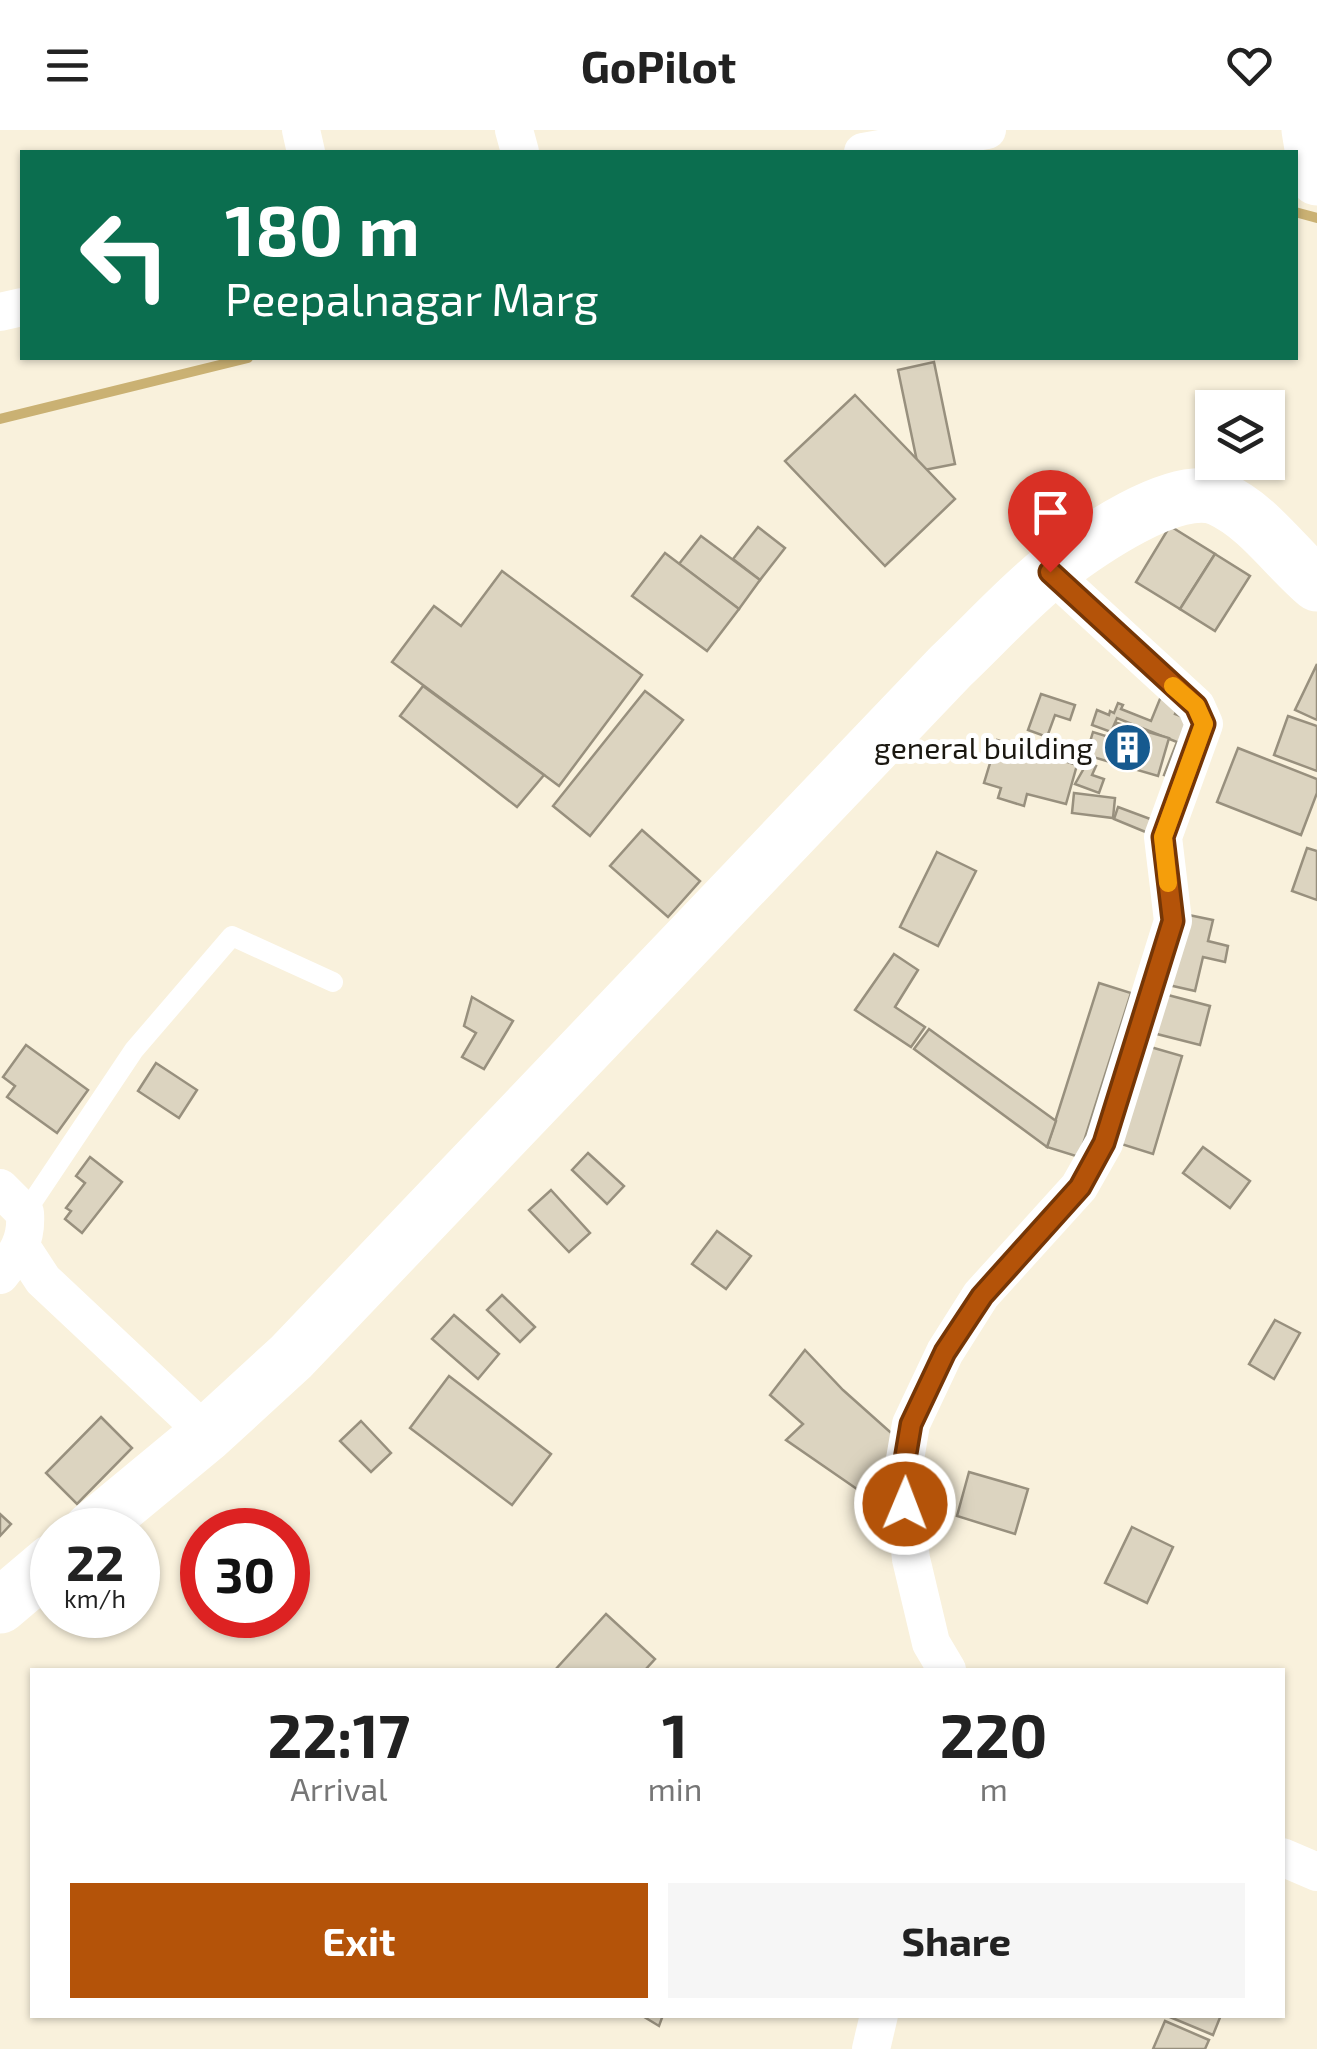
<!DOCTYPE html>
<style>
:root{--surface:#fff;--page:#f6f6f6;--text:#222;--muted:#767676;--accent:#b45309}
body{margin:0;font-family:"Exo 2",sans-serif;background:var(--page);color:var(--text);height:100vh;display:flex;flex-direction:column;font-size:38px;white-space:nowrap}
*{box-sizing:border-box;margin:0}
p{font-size:32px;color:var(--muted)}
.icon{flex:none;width:55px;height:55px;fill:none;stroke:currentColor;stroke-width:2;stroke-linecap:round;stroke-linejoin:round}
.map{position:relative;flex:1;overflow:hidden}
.drawer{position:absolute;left:30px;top:1538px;width:1255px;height:350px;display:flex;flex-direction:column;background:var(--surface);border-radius:0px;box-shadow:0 2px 8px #0004}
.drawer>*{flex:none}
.top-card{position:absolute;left:20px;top:20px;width:1278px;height:210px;border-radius:0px;box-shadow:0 2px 8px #0004;background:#0b6e4f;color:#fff;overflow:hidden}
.buttons{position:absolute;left:1195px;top:260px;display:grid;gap:20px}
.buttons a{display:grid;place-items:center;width:90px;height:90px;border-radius:0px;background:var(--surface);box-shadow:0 2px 8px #0004;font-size:50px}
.speed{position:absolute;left:30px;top:1378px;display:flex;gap:20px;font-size:50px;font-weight:700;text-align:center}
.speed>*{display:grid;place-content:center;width:130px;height:130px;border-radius:50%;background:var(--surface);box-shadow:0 2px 8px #0004;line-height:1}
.speed small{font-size:25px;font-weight:400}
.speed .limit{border:15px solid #d22;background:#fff;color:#111}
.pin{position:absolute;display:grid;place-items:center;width:85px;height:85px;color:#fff;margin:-102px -42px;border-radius:50% 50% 50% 0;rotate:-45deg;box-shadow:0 0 10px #0007}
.pin .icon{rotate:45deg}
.me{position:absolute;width:110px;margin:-55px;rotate:1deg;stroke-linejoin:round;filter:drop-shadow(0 0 8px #0008)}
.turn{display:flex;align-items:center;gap:35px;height:210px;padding:0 40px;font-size:45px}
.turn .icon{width:130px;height:130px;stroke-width:2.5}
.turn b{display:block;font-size:70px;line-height:85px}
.eta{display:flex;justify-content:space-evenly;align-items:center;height:170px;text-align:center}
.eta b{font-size:60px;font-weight:700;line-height:70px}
.cta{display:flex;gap:20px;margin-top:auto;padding:20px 40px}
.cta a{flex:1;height:115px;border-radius:0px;background:var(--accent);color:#fff;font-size:40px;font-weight:700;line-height:115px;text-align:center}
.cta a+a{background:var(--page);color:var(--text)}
header{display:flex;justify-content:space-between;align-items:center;height:130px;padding:0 40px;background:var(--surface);font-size:45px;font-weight:700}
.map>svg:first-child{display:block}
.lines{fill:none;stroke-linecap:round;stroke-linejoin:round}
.stream{stroke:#cab173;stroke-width:10}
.building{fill:#dcd4c0;stroke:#98907e;stroke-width:2.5}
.service{stroke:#fff;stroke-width:20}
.minor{stroke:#fff;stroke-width:38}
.secondary{stroke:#fff;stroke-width:55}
.primary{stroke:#fff;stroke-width:55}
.route-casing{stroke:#753606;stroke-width:25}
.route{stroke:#b45309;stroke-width:18}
.slow{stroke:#f59e0b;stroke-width:18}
.labels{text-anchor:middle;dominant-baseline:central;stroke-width:10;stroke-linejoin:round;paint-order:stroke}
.poi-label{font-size:30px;fill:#1a1710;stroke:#fff;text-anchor:end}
</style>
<header><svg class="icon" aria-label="menu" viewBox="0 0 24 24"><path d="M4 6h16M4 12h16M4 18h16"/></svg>GoPilot<svg class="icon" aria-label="heart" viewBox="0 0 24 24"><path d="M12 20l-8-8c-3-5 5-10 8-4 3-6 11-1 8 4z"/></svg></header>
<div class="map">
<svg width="1317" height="1919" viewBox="0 0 1317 1919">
<rect width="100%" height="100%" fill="#f9f1dc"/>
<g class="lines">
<!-- stream -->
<g class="stream">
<polyline points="1295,82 1317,88"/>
<polyline points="0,289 248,228"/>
</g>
</g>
<!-- building -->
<g class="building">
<polygon points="934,232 955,334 919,341 898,240"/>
<polygon points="855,265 955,369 885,436 785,331"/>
<polygon points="1170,396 1215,424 1180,479 1136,452"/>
<polygon points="758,397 785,418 760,450 733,429"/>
<polygon points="701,406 760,450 739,479 679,434"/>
<polygon points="665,423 739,479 707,521 632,466"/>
<polygon points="1215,424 1250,446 1215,501 1180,479"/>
<polygon points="502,441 642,545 559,656 392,532 434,476 461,496"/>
<polygon points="1317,534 1317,590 1295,580"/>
<polygon points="423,556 544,645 517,677 400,586"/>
<polygon points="1164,559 1182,566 1175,584 1194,591 1172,648 1164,645 1177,612 1117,588 1111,602 1092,595 1097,580 1109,585 1110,581 1114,583 1118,573 1123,575 1121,579 1151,591"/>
<polygon points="645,561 683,590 590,706 553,676"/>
<polygon points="1041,564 1075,575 1070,590 1055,585 1047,607 1028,600"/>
<polygon points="1288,586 1317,596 1317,641 1274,625"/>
<polygon points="1117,593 1169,608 1158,646 1086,625 1093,602 1112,608"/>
<polygon points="997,610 1077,635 1066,674 1027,664 1024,676 998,668 1001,658 984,653"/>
<polygon points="1238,618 1317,649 1317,663 1301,705 1217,672"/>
<polygon points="1087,633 1096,636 1092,645 1104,649 1099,663 1075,654"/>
<polygon points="1074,663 1115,668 1113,688 1072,683"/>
<polygon points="1118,677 1153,690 1148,703 1114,689"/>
<polygon points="642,700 700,751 668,787 610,736"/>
<polygon points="1307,718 1317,721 1317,770 1292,761"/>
<polygon points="937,722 976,741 938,816 900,797"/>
<polygon points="1179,783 1213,790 1208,811 1228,816 1225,832 1203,827 1195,861 1164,854"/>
<polygon points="894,824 918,840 895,877 925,897 911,917 855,880"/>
<polygon points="1099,853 1131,863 1079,1027 1047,1017"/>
<polygon points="1164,864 1210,876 1200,915 1153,903"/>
<polygon points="472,867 513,891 484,939 462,927 476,903 464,896"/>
<polygon points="929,899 1056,991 1047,1017 914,919"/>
<polygon points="26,915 88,960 57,1003 7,967 15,956 3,947"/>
<polygon points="1147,916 1182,926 1153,1024 1118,1013"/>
<polygon points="156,933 197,960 179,988 138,961"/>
<polygon points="1203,1017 1250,1051 1230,1078 1183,1043"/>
<polygon points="588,1023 624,1056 607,1074 572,1040"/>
<polygon points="90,1027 122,1052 82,1103 65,1089 71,1081 66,1078 85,1053 76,1046"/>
<polygon points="551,1060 590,1103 569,1122 529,1080"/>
<polygon points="717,1101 751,1126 726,1159 692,1134"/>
<polygon points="502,1165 535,1197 520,1212 487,1180"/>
<polygon points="454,1185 499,1224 478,1249 432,1209"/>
<polygon points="1275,1190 1300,1203 1274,1249 1249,1234"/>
<polygon points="805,1220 843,1260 898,1309 867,1366 786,1310 803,1294 770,1265"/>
<polygon points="449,1246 551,1324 512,1375 410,1298"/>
<polygon points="101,1287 132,1318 77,1374 46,1343"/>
<polygon points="361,1291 391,1323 371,1342 340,1311"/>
<polygon points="969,1342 1028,1359 1015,1404 957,1386"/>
<polygon points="0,1384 11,1394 0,1406"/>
<polygon points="1132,1397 1173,1417 1147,1473 1105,1453"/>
<polygon points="606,1484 655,1529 645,1540 555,1540"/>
<polygon points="641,1885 663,1885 659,1896"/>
<polygon points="1165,1885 1221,1885 1213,1905"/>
<polygon points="1165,1891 1209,1910 1205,1919 1153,1919"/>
</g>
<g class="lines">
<!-- service -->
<polyline class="service" points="25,1083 134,920 232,806 333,852"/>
<!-- minor -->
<g class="minor">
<polyline points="301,0 306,22"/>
<polyline points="514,0 520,22"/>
<polyline points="863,22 987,0"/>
<polyline points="0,182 22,177"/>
<path d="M0,1058L25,1083C27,1111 17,1124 0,1145"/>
<polyline points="22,1118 43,1150 207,1304"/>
<polyline points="947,1540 931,1513 911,1429 902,1347 911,1294 945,1222 981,1165 1079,1057 1104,1013 1173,791 1163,707 1204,594 1196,576 1050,442"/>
<polyline points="1282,1727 1317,1742"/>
<polyline points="871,1919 879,1885"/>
</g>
<!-- secondary -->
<g class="secondary">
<path d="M91,1400L207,1304L291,1227L951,536C984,505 1016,469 1051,441C1085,415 1177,349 1220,369C1259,387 1285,427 1317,454"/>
<polyline points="0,1476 52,1432"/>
</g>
<!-- primary -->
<polyline class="primary" points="1309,0 1317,48"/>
</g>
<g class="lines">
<defs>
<polyline id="route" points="905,1374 902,1347 911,1294 945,1222 982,1166 1080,1057 1104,1013 1173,791 1163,707 1204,594 1196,576 1050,442"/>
</defs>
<!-- route casing -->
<use href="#route" class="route-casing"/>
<!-- route -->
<use href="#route" class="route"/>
<!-- slow -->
<polyline class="slow" points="1168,753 1163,707 1204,594 1196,576 1173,556"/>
</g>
<!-- icons -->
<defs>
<symbol id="building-disc" viewBox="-11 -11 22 22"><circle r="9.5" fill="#165a8f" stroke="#fff"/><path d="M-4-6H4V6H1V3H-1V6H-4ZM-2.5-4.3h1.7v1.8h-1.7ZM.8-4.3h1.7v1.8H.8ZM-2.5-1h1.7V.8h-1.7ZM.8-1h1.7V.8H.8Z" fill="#fff"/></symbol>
</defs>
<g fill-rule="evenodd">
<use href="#building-disc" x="1100" y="590" width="55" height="55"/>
</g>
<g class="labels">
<!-- poi labels -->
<g class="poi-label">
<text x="1093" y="617">general building</text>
</g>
</g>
</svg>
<div class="buttons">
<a><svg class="icon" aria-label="layers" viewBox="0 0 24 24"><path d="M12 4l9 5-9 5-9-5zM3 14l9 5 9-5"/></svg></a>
</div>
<div class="speed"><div>22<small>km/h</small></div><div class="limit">30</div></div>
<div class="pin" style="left:1050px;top:442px;background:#d93025"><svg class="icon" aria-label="arrive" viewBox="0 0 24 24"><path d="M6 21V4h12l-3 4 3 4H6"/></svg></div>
<svg class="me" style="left:905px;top:1374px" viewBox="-20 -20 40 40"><circle r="17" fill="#b45309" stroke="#fff" stroke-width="3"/><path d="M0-11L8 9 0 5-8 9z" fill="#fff"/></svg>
<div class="top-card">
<div class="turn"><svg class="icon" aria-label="left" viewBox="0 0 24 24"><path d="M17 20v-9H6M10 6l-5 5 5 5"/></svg><div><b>180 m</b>Peepalnagar Marg</div></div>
</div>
<section class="drawer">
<div class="eta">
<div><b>22:17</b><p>Arrival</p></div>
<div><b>1</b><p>min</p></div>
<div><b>220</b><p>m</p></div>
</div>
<div class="cta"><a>Exit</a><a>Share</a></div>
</section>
</div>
